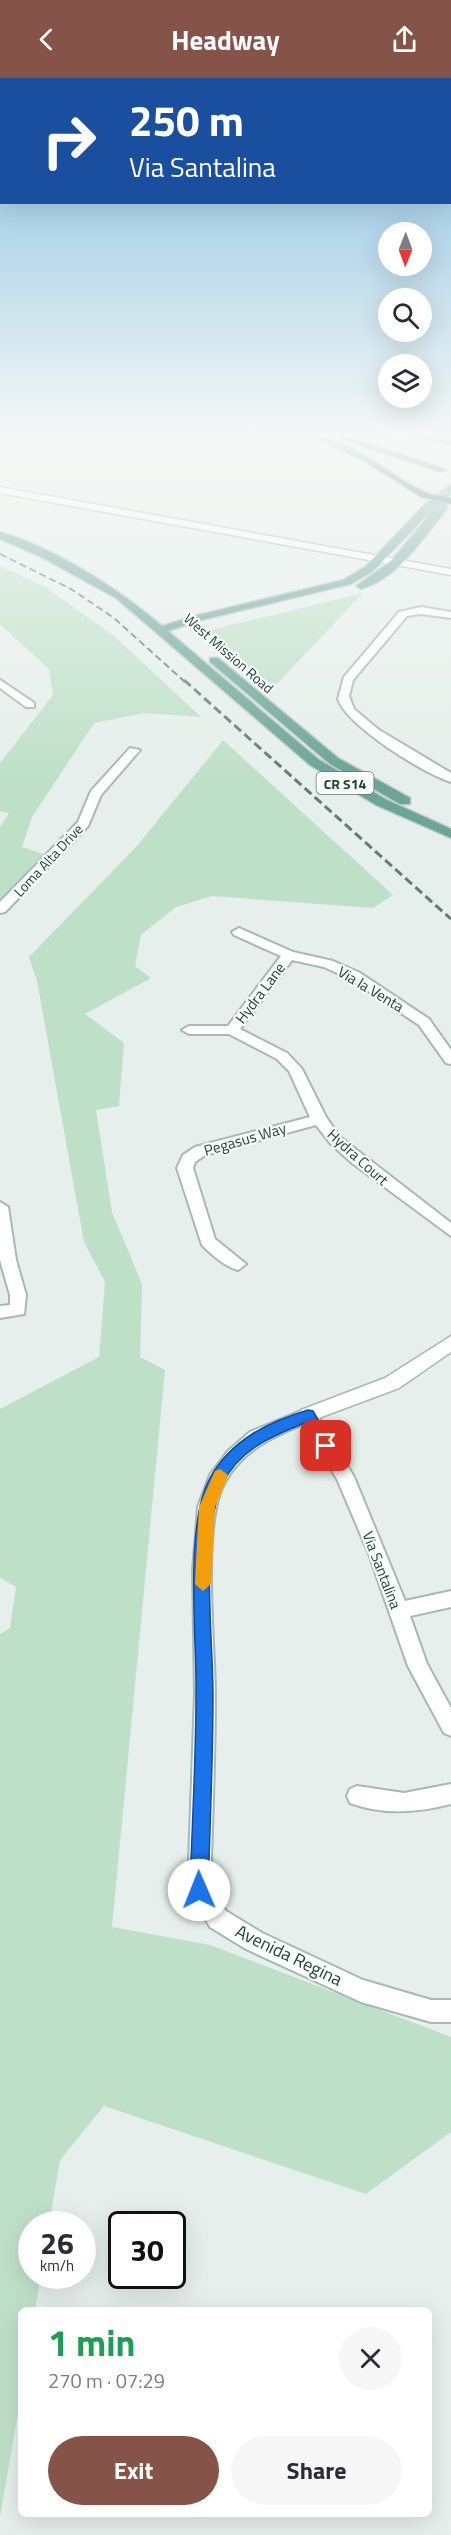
<!DOCTYPE html>
<meta charset="utf-8">
<style>
:root{--surface:#fff;--page:#f7f7f7;--text:#2b2b33;--muted:#7c7c81;--accent:#855347}
body{margin:0;font-family:"Titillium Web",sans-serif;background:var(--page);color:var(--text);height:100vh;display:flex;flex-direction:column;font-size:22px;white-space:nowrap}
*{box-sizing:border-box;margin:0}
p{font-size:20px;color:var(--muted)}
.icon{flex:none;width:33px;height:33px;fill:none;stroke:currentColor;stroke-width:2;stroke-linecap:round;stroke-linejoin:round}
.map{position:relative;flex:1;overflow:hidden}
.details{position:absolute;left:18px;top:2229px;width:414px;height:210px;display:flex;flex-direction:column;background:var(--surface);border-radius:9px;box-shadow:0 6px 24px #0002}
.details>*{flex:none}
.banner{position:absolute;left:0px;top:0px;width:452px;height:126px;box-shadow:0 6px 24px #0002;background:#1a4fa0;color:#fff;overflow:hidden}
.needle{width:39px;rotate:181deg}
.buttons{position:absolute;left:378px;top:144px;display:grid;gap:12px}
.buttons a{display:grid;place-items:center;width:54px;height:54px;border-radius:50%;background:var(--surface);box-shadow:0 6px 24px #0002;font-size:30px}
.speed{position:absolute;left:18px;top:2133px;display:flex;gap:12px;font-size:30px;font-weight:700;text-align:center}
.speed>*{display:grid;place-content:center;width:78px;height:78px;border-radius:50%;background:var(--surface);box-shadow:0 6px 24px #0002;line-height:1}
.speed small{font-size:15px;font-weight:400}
.speed .limit{border:3px solid #111;border-radius:9px;background:#fff;color:#111}
.pin{position:absolute;display:grid;place-items:center;width:51px;height:51px;color:#fff;margin:-26px;border-radius:12px;box-shadow:0 3px 9px #0006}
.me{position:absolute;width:66px;margin:-33px;rotate:359deg;stroke-linejoin:round;filter:drop-shadow(0 0 4px #0008)}
.turn{display:flex;align-items:center;gap:21px;height:126px;padding:0 30px;font-size:27px}
.turn .icon{width:78px;height:78px;stroke-width:2.5}
.turn b{display:block;font-size:42px;line-height:51px}
.round{display:grid;place-items:center;flex:none;width:63px;height:63px;border-radius:32px;background:var(--page)}
.overview{display:flex;align-items:center;justify-content:space-between;height:102px;padding:0 30px}
h1{font-size:36px;font-weight:700;line-height:45px;color:#1e9e55}
.button{display:flex;gap:12px;margin-top:auto;padding:12px 30px}
.button a{flex:1;height:69px;border-radius:36px;background:var(--accent);color:#fff;font-size:24px;font-weight:700;line-height:69px;text-align:center}
.button a+a{background:var(--page);color:var(--text)}
header{display:flex;justify-content:space-between;align-items:center;height:78px;padding:0 30px;background:var(--accent);color:#fff;font-size:27px;font-weight:700}
.map>svg:first-child{display:block}
.green{fill:#bfe0c8}
.lines{fill:none;stroke-linecap:round;stroke-linejoin:round}
.minor-casing{stroke:#a8b8b2;stroke-width:4}
.tertiary-casing{stroke:#a8b8b2;stroke-width:3}
.primary-casing{stroke:#c2cac8;stroke-width:3}
.motorway-casing{stroke:#c2cac8;stroke-width:3}
.minor{fill:#fff;fill-rule:evenodd}
.tertiary{fill:#fff;fill-rule:evenodd}
.primary{fill:#6aa596;fill-rule:evenodd}
.motorway{fill:#2f6f62;fill-rule:evenodd}
.rail-far1{stroke:#5f7d75;stroke-width:2;stroke-dasharray:7 4;stroke-linecap:butt}
.rail{stroke:#5f7d75;stroke-width:3;stroke-dasharray:9 4.5;stroke-linecap:butt}
.route{fill:#1a73e8;stroke:#114b97;stroke-width:1.5}
.slow{fill:#f59e0b}
.labels{text-anchor:middle;dominant-baseline:central;stroke-width:4.5;stroke-linejoin:round;paint-order:stroke}
.far-street-label{font-size:14px;fill:#24423a;stroke:#f7fbf9}
.shield{fill:#f7fbf9;stroke:#637a73;stroke-width:1.5}
.shield-label{font-size:14px;font-weight:bold;fill:#24423a}
.street-label{font-size:15px;fill:#24423a;stroke:#f7fbf9}
.near-street-label{font-size:18px;fill:#24423a;stroke:#f7fbf9}
</style>
<header><svg class="icon" aria-label="back" viewBox="0 0 24 24"><path d="M15 5l-7 7 7 7"/></svg>Headway<svg class="icon" aria-label="share" viewBox="0 0 24 24"><path d="M12 15V3M7 8l5-5 5 5M5 13v7h14v-7"/></svg></header>
<div class="map">
<svg width="451" height="2457" viewBox="0 0 451 2457">
<rect width="100%" height="100%" fill="#e6efeb"/>
<!-- green -->
<g class="green">
<polygon points="0,488 45,509 114,558 201,639 144,635 94,645 32,739 22,769 46,777 0,822 0,749 9,735 0,733 0,685 53,617 49,591 0,546"/>
<polygon points="363,515 273,610 202,554"/>
<polygon points="223,662 393,817 373,830 212,818 176,829 141,857 135,888 151,900 85,936 124,965 119,1028 96,1032 112,1134 142,1206 140,1279 165,1292 112,1849 210,1867 451,1959 451,2054 366,2116 104,2028 60,2082 49,2146 32,2146 32,2198 41,2198 35,2232 21,2232 21,2317 0,2439 0,1556 10,1550 16,1509 0,1500 0,1331 99,1279 105,1204 84,1164 37,903 29,879 137,768"/>
</g>
<g class="lines">
<defs>
<g id="minor">
<path d="M421,529L451,534V540L421,536L407,538L353,602L349,618L354,631L379,652L451,695V704C424,696 346,647 338,621L344,599L399,534Z"/>
<polygon points="0,602 34,625 34,629 26,629 0,610"/>
<polygon points="130,670 140,672 101,717 88,748 5,834 0,835 0,824 78,744 91,713"/>
<path d="M239,850L293,874L333,883L360,895L429,941L451,972V986L446,985L419,947L350,901L324,889L292,882L240,951L287,975L302,991L326,1039L340,1059L451,1145V1158L352,1085L330,1065L316,1047L205,1077L195,1084L193,1090L215,1161L246,1186L238,1192C224,1188 212,1177 202,1167L177,1090L183,1077L195,1069L310,1039L289,993L277,981L229,956H189L182,952L189,948H228L281,878L234,857L232,854Z"/>
<polygon points="0,1124 8,1129 16,1182 26,1217 24,1236 0,1240 0,1228 10,1227 10,1217 0,1182"/>
<path d="M308,1330L314,1332L354,1399L405,1523L451,1513V1529L410,1538L427,1586L451,1630V1658L444,1655L408,1588L369,1476L337,1401L304,1346C272,1359 243,1372 225,1404C201,1446 215,1566 215,1617C215,1681 212,1746 210,1810L226,1833L262,1855L363,1902L431,1922H451V1944H431L361,1924L246,1871L210,1849L188,1812L195,1616L193,1492L198,1429L210,1397L228,1373L250,1354Z"/>
<path d="M451,1706V1726C417,1735 383,1737 350,1725L347,1718L350,1711L357,1708L404,1715Z"/>
</g>
<g id="tertiary">
<polygon points="0,409 451,491 451,497 0,415"/>
<polygon points="451,1258 451,1274 399,1310 308,1344 301,1342 298,1337 301,1332 385,1300"/>
</g>
<g id="primary">
<path d="M451,406V415L446,422L447,431C424,459 398,501 361,511L356,508L391,483L437,427L373,493L351,506L202,542L168,553L318,681L385,721L451,751V760L376,727L310,687L116,520L41,479L0,461V454C55,470 119,511 162,548L194,538L343,502L365,489L426,425Z"/>
<polygon points="210,580 218,580 338,680 410,720 410,726 400,726 330,686 210,584"/>
</g>
<g id="motorway">
<path d="M300,354C343,352 391,400 428,415C435,418 444,418 451,420V426L421,419L360,381Z"/>
<polygon points="397,354 414,354 451,362 451,368"/>
<polygon points="339,357 345,357 448,392 440,394 339,361"/>
</g>
</defs>
<!-- minor casing -->
<use href="#minor" class="minor-casing"/>
<!-- tertiary casing -->
<use href="#tertiary" class="tertiary-casing"/>
<!-- primary casing -->
<use href="#primary" class="primary-casing"/>
<!-- motorway casing -->
<use href="#motorway" class="motorway-casing"/>
<!-- minor -->
<use href="#minor" class="minor"/>
<!-- tertiary -->
<use href="#tertiary" class="tertiary"/>
<!-- primary -->
<use href="#primary" class="primary"/>
<!-- motorway -->
<use href="#motorway" class="motorway"/>
<!-- rail-far1 -->
<polyline class="rail-far1" points="0,476 71,511 114,540 185,604"/>
<!-- rail -->
<polyline class="rail" points="184,602 451,841"/>
</g>
<!-- sky -->
<linearGradient id="sky" x2="0" y2="1"><stop stop-color="#84bce0"/><stop offset="0.51" stop-color="#f4f8f6"/><stop offset="1" stop-color="#f4f8f6" stop-opacity="0"/></linearGradient>
<rect width="451" height="698" fill="url(#sky)"/>
<!-- route -->
<path class="route" d="M308,1332L313,1333L331,1364L334,1368L331,1372H321L305,1345C272,1358 240,1371 223,1405C200,1450 213,1563 213,1616C213,1682 210,1747 208,1812L205,1818L199,1820L193,1818L190,1812C192,1747 196,1681 196,1616C197,1560 184,1447 210,1400C231,1362 268,1344 308,1332Z"/>
<!-- slow -->
<polygon class="slow" points="220,1391 228,1397 215,1429 211,1506 203,1513 195,1506 199,1429 215,1393"/>
<g class="labels">
<!-- far-street labels -->
<g class="far-street-label">
<text transform="translate(229 575) rotate(41)">West Mission Road</text>
<text transform="translate(48 782) rotate(-47)">Loma Alta Drive</text>
</g>
<!-- shield labels -->
<rect class="shield" x="316.5" y="694" width="57" height="22" rx="4.5"/>
<g class="shield-label">
<text x="345" y="705">CR S14</text>
</g>
<!-- street labels -->
<g class="street-label">
<text transform="translate(371 911) rotate(31)">Via la Venta</text>
<text transform="translate(260 915) rotate(-53)">Hydra Lane</text>
<text transform="translate(245 1061) rotate(-16)">Pegasus Way</text>
<text transform="translate(358 1079) rotate(42)">Hydra Court</text>
<text transform="translate(382 1492) rotate(69)">Via Santalina</text>
</g>
<!-- near-street labels -->
<g class="near-street-label">
<text transform="translate(289 1877) rotate(26)">Avenida Regina</text>
</g>
</g>
</svg>
<div class="buttons">
<a><svg class="needle" viewBox="-14 -14 28 28"><path d="M0-13l5 13h-10z" fill="#e53935"/><path d="M0 13l5-13h-10z" fill="#7c7c81"/></svg></a>
<a><svg class="icon" aria-label="search" viewBox="0 0 24 24"><circle cx="10" cy="10" r="6"/><path d="M15 15l6 6"/></svg></a>
<a><svg class="icon" aria-label="layers" viewBox="0 0 24 24"><path d="M12 4l9 5-9 5-9-5zM3 14l9 5 9-5"/></svg></a>
</div>
<div class="speed"><div>26<small>km/h</small></div><div class="limit">30</div></div>
<div class="pin" style="left:326px;top:1368px;background:#d93025"><svg class="icon" aria-label="arrive" viewBox="0 0 24 24"><path d="M6 21V4h12l-3 4 3 4H6"/></svg></div>
<svg class="me" style="left:199px;top:1812px" viewBox="-20 -20 40 40"><circle r="19" fill="#fff"/><path d="M0-13L10 11 0 6-10 11z" fill="#1a73e8"/></svg>
<div class="banner">
<div class="turn"><svg class="icon" aria-label="right" viewBox="0 0 24 24"><path d="M7 20v-9h11M14 6l5 5-5 5"/></svg><div><b>250 m</b>Via Santalina</div></div>
</div>
<section class="details">
<div class="overview"><div><h1>1 min</h1><p>270 m · 07:29</p></div><a class="round"><svg class="icon" aria-label="close" viewBox="0 0 24 24"><path d="M6 6l12 12M18 6L6 18"/></svg></a></div>
<div class="button"><a>Exit</a><a>Share</a></div>
</section>
</div>
